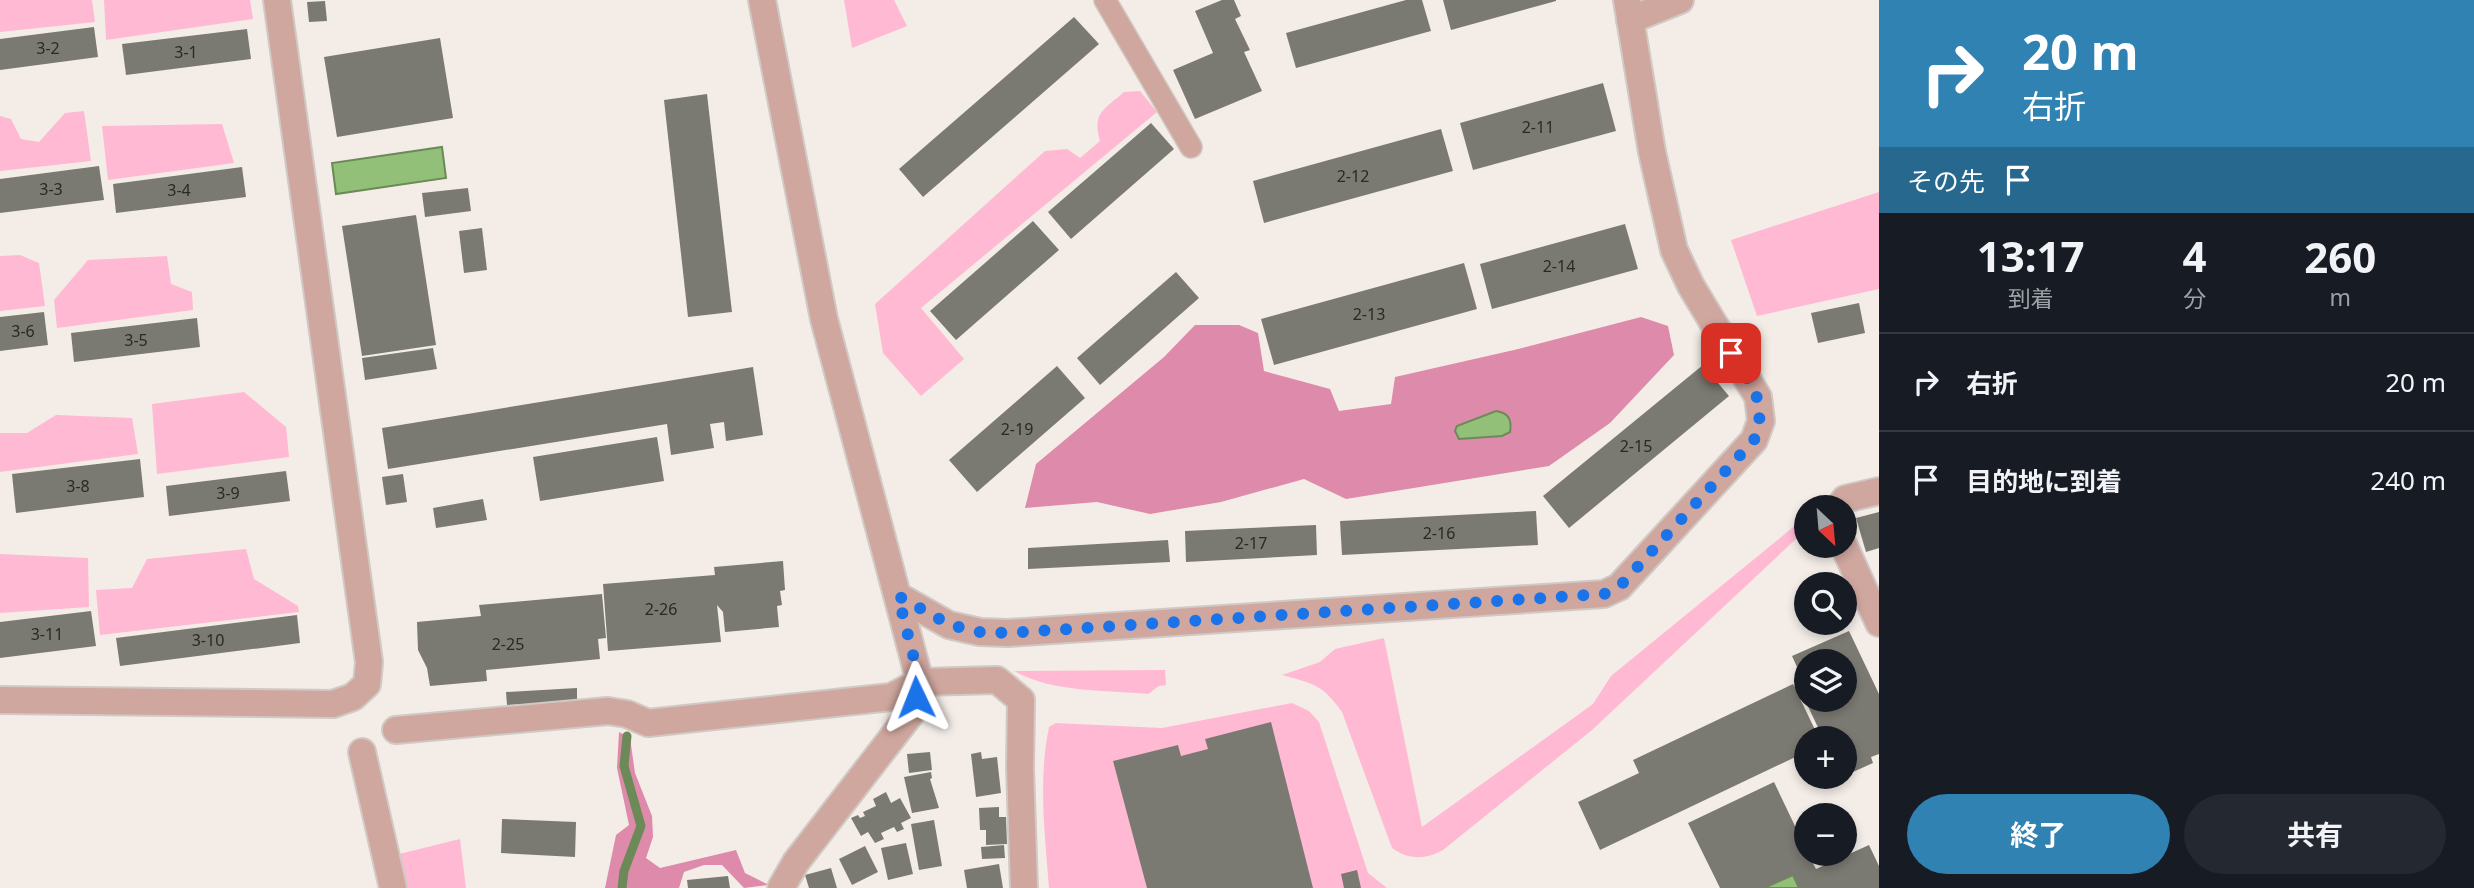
<!DOCTYPE html>
<html lang="ja">
<meta charset="utf-8">
<style>
:root{--surface:#171b24;--page:#242831;--text:#f1f3f6;--muted:#9ea1a6;--line:#363941;--accent:#3082b2}
body{margin:0;font-family:"Noto Sans","Noto Sans JP",sans-serif;background:var(--page);color:var(--text);height:100vh;display:flex;flex-direction:column;font-size:26px;white-space:nowrap}
*{box-sizing:border-box;margin:0}
p{font-size:23px;color:var(--muted)}
.icon{flex:none;width:38px;height:38px;fill:none;stroke:currentColor;stroke-width:2;stroke-linecap:round;stroke-linejoin:round}
.map{position:relative;flex:1;overflow:hidden}
.details{display:flex;flex-direction:column;background:var(--surface);width:595px}
.details>*{flex:none}
.guide{background:#3082b2;color:#fff;overflow:hidden}
.needle{width:46px;rotate:154deg}
.fabs{position:absolute;left:1794px;top:495px;display:grid;gap:14px}
.fabs a{display:grid;place-items:center;width:63px;height:63px;border-radius:50%;background:var(--surface);box-shadow:0 4px 10px #0003;font-size:35px}
.pin{position:absolute;display:grid;place-items:center;width:60px;height:60px;color:#fff;margin:-30px;border-radius:14px;box-shadow:0 4px 10px #0006}
.me{position:absolute;width:77px;margin:-38px;rotate:358deg;stroke-linejoin:round;filter:drop-shadow(0 0 5px #0008)}
.turn{display:flex;align-items:center;gap:24px;height:147px;padding:0 28px;font-size:32px}
.turn .icon{width:91px;height:91px;stroke-width:2.5}
.turn b{display:block;font-size:49px;line-height:60px}
.then{display:flex;align-items:center;height:66px;padding:0 28px;background:#0003;gap:14px;font-size:26px}
.eta{display:flex;justify-content:space-evenly;align-items:center;height:119px;text-align:center}
.eta b{font-size:42px;font-weight:700;line-height:49px}
.action{display:flex;gap:14px;margin-top:auto;padding:14px 28px}
.action a{flex:1;height:80px;border-radius:42px;background:var(--accent);color:#fff;font-size:28px;font-weight:700;line-height:80px;text-align:center}
.action a+a{background:var(--page);color:var(--text)}
ul{padding:0;list-style:none}
li{display:flex;align-items:center;gap:21px;height:98px;padding:0 28px;border-top:2px solid var(--line)}
li div{flex:1}
li b{display:block;font-size:26px}
li em{font-style:normal}
main{display:flex;flex:1;min-height:0}
.map>svg:first-child{display:block}
.green{fill:#ffb9d3}
.forest{fill:#de8aab}
.water{fill:#93c078;stroke:#6c8a57;stroke-width:2}
.lines{fill:none;stroke-linecap:round;stroke-linejoin:round}
.stream{stroke:#6c8a57;stroke-width:9}
.building{fill:#7b7a72;fill-rule:evenodd}
.pedestrian-casing{stroke:#d0c9c4;stroke-width:24}
.minor-casing{stroke:#d0c9c4;stroke-width:30}
.pedestrian{stroke:#cfa79f;stroke-width:21}
.minor{stroke:#cfa79f;stroke-width:26}
.route{stroke:#1a73e8;stroke-width:12;stroke-dasharray:0 21.6}
.labels{text-anchor:middle;dominant-baseline:central;stroke-width:5;stroke-linejoin:round;paint-order:stroke}
.number-label{font-size:16px;fill:#2b2825}
</style>
<main>
<div class="map">
<svg width="1879" height="888" viewBox="0 0 1879 888">
<rect width="100%" height="100%" fill="#f4ede7"/>
<!-- green -->
<g class="green">
<polygon points="0,0 92,0 95,22 0,32"/>
<polygon points="104,0 250,0 253,19 106,40"/>
<polygon points="844,0 894,0 907,26 852,48"/>
<path d="M1140,91L1157,112L921,308L964,359L921,396L883,353L875,304L1045,151L1067,149L1080,158L1100,141C1092,112 1104,110 1124,92Z"/>
<polygon points="84,111 91,161 0,171 0,116 11,119 21,139 39,142 65,113"/>
<polygon points="222,124 234,163 108,180 102,126"/>
<polygon points="1879,192 1879,289 1757,316 1731,240"/>
<polygon points="20,255 39,263 45,306 0,311 0,256"/>
<polygon points="167,256 171,284 192,292 193,310 57,328 54,300 88,260"/>
<polygon points="244,392 286,427 289,457 157,474 152,404"/>
<polygon points="56,415 132,418 138,454 0,472 0,433 27,433"/>
<path d="M1797,524V538L1592,730L1443,850C1425,860 1409,860 1392,848L1342,712C1322,684 1314,684 1282,675L1320,662L1335,649L1384,638L1422,827L1593,704L1611,676Z"/>
<polygon points="246,549 254,579 298,606 299,612 100,635 96,590 132,588 147,559"/>
<polygon points="0,554 88,558 89,607 0,613"/>
<path d="M1165,670L1166,685L1159,686L1148,694C1105,690 1053,693 1014,671Z"/>
<path d="M1292,703L1309,711L1319,722L1368,873L1387,888H1049C1045,835 1038,780 1049,727L1056,723L1162,728Z"/>
<polygon points="460,839 466,888 400,888 391,856"/>
</g>
<!-- forest -->
<g class="forest">
<polygon points="1641,317 1668,326 1674,355 1610,423 1549,466 1346,499 1304,479 1221,502 1150,514 1097,502 1025,508 1036,464 1164,357 1195,325 1239,325 1258,333 1264,371 1330,389 1339,411 1391,404 1395,377 1514,350"/>
<polygon points="619,732 630,738 635,773 652,816 653,837 646,858 660,868 736,850 745,873 769,885 744,888 722,865 704,865 684,872 679,888 605,888 616,835 629,825 617,768"/>
</g>
<!-- water -->
<g class="water">
<polygon points="442,147 446,178 336,194 332,163"/>
<path d="M1496,411C1509,413 1512,420 1510,432L1502,436L1459,439L1455,431L1457,426Z"/>
<polygon points="1793,875 1799,888 1764,888"/>
</g>
<g class="lines">
<!-- stream -->
<polyline class="stream" points="622,888 624,871 641,826 624,766 627,736"/>
</g>
<!-- building -->
<g class="building">
<polygon points="1222,0 1234,0 1241,16 1235,19 1250,50 1244,52 1262,91 1195,119 1173,70 1213,53 1195,11"/>
<polygon points="1406,0 1422,0 1431,31 1296,68 1286,33"/>
<polygon points="1443,0 1556,0 1556,1 1451,30"/>
<polygon points="325,1 327,21 309,22 307,2"/>
<polygon points="1074,17 1099,44 923,197 899,169"/>
<polygon points="94,27 98,57 0,70 0,39"/>
<polygon points="247,29 251,59 126,75 122,44"/>
<polygon points="440,38 453,118 337,137 324,57"/>
<polygon points="1603,83 1616,131 1473,170 1460,123"/>
<polygon points="707,94 732,312 688,317 664,100"/>
<polygon points="1151,123 1174,149 1071,239 1048,212"/>
<polygon points="1441,129 1453,171 1264,223 1253,181"/>
<polygon points="99,166 104,200 0,213 0,179"/>
<polygon points="242,167 246,197 116,213 113,184"/>
<polygon points="468,188 471,211 425,217 422,193"/>
<polygon points="416,215 436,345 362,356 342,226"/>
<polygon points="1033,221 1059,250 956,340 930,311"/>
<polygon points="1625,224 1638,269 1492,309 1480,264"/>
<polygon points="482,228 487,270 464,273 459,231"/>
<polygon points="1464,263 1477,309 1274,365 1261,319"/>
<polygon points="1176,272 1199,298 1100,385 1077,358"/>
<polygon points="1859,303 1865,333 1818,343 1811,313"/>
<polygon points="44,312 48,345 0,351 0,317"/>
<polygon points="197,318 200,347 74,362 71,333"/>
<polygon points="433,348 437,369 365,380 362,358"/>
<polygon points="1703,365 1729,396 1569,528 1543,496"/>
<polygon points="1057,366 1085,398 977,492 949,460"/>
<polygon points="753,367 763,435 726,441 724,422 710,424 714,448 671,455 667,424 388,469 382,428"/>
<polygon points="657,437 664,481 540,501 533,457"/>
<polygon points="140,459 144,497 16,513 12,474"/>
<polygon points="286,471 290,501 169,516 166,486"/>
<polygon points="403,474 407,502 386,505 382,477"/>
<polygon points="483,499 487,520 436,528 433,508"/>
<polygon points="1536,511 1538,545 1342,555 1340,521"/>
<polygon points="1879,512 1879,548 1866,552 1856,518"/>
<polygon points="1316,525 1317,555 1186,562 1185,531"/>
<polygon points="1168,540 1170,562 1028,569 1028,548"/>
<polygon points="783,561 785,590 780,591 782,605 777,606 779,627 725,632 723,612 717,605 721,642 608,651 603,584 715,575 714,567"/>
<polygon points="602,594 606,638 598,639 600,659 486,670 487,681 430,686 427,668 418,650 417,622 481,616 479,605"/>
<polygon points="91,611 96,646 0,658 0,622"/>
<polygon points="297,615 300,643 120,666 116,638"/>
<path d="M1849,631L1879,694V754L1871,757L1873,763L1844,776V738H1823L1796,681L1802,678L1792,656ZM1806,662H1844V700H1806Z"/>
<polygon points="1793,684 1819,738 1806,738 1806,752 1600,850 1578,802 1639,773 1633,760"/>
<polygon points="577,688 577,701 507,705 506,692"/>
<polygon points="1271,722 1313,888 1147,888 1113,761 1178,745 1181,756 1208,749 1205,739"/>
<polygon points="930,752 932,770 909,773 907,754"/>
<polygon points="981,752 982,759 997,757 1001,793 976,797 971,754"/>
<polygon points="931,772 932,778 930,779 939,808 912,813 904,777"/>
<polygon points="1774,782 1806,849 1806,854 1808,854 1816,869 1869,845 1879,866 1879,888 1799,888 1793,875 1764,888 1720,888 1688,823"/>
<polygon points="886,792 891,803 900,798 911,818 901,823 904,829 897,832 894,827 881,833 884,839 875,843 868,832 861,836 851,818 858,815 860,818 865,816 863,812 876,806 873,799"/>
<polygon points="999,807 999,817 1006,817 1007,844 986,845 986,830 980,830 979,808"/>
<polygon points="502,819 576,822 575,857 501,853"/>
<polygon points="934,820 942,866 919,870 911,824"/>
<polygon points="906,843 913,874 888,880 881,848"/>
<polygon points="1004,845 1005,858 982,859 981,847"/>
<polygon points="865,846 878,872 852,885 839,859"/>
<polygon points="999,864 1003,888 967,888 964,870"/>
<polygon points="831,868 837,888 809,888 805,875"/>
<polygon points="1357,870 1361,888 1344,888 1341,874"/>
<polygon points="728,876 730,888 688,888 687,880"/>
</g>
<g class="lines">
<defs>
<polyline id="pedestrian" points="1105,0 1191,147"/>
<g id="minor">
<polyline points="762,0 824,319 920,682 912,712 796,862 781,888"/>
<polyline points="1630,20 1680,0"/>
<polyline points="1839,508 1845,499 1879,491"/>
<polyline points="1844,546 1879,623"/>
<polyline points="898,596 949,625 980,632 1008,633 1604,594 1619,587 1754,440 1761,421 1758,397 1691,286 1674,250 1652,152 1627,0"/>
<polyline points="0,700 333,704 353,697 367,684 369,662 277,0"/>
<polyline points="396,730 608,711 627,714 648,723 891,697 920,682 997,680 1021,700 1020,768 1024,888"/>
<polyline points="362,752 393,888"/>
</g>
</defs>
<!-- pedestrian casing -->
<use href="#pedestrian" class="pedestrian-casing"/>
<!-- minor casing -->
<use href="#minor" class="minor-casing"/>
<!-- pedestrian -->
<use href="#pedestrian" class="pedestrian"/>
<!-- minor -->
<use href="#minor" class="minor"/>
</g>
<g class="lines">
<!-- route -->
<path class="route" d="M916,697L920,682L898,596L950,625L980,632L1008,633L1604,594L1619,587L1754,440C1769,401 1751,386 1731,353"/>
</g>
<g class="labels">
<!-- number labels -->
<g class="number-label">
<text x="48" y="48">3-2</text>
<text x="186" y="52">3-1</text>
<text x="1538" y="127">2-11</text>
<text x="1353" y="176">2-12</text>
<text x="51" y="189">3-3</text>
<text x="179" y="190">3-4</text>
<text x="1559" y="266">2-14</text>
<text x="1369" y="314">2-13</text>
<text x="23" y="331">3-6</text>
<text x="136" y="340">3-5</text>
<text x="1017" y="429">2-19</text>
<text x="1636" y="446">2-15</text>
<text x="78" y="486">3-8</text>
<text x="228" y="493">3-9</text>
<text x="1439" y="533">2-16</text>
<text x="1251" y="543">2-17</text>
<text x="661" y="609">2-26</text>
<text x="47" y="634">3-11</text>
<text x="208" y="640">3-10</text>
<text x="508" y="644">2-25</text>
</g>
</g>
</svg>
<div class="fabs">
<a><svg class="needle" viewBox="-14 -14 28 28"><path d="M0-13l5 13h-10z" fill="#e53935"/><path d="M0 13l5-13h-10z" fill="#9ea1a6"/></svg></a>
<a><svg class="icon" aria-label="search" viewBox="0 0 24 24"><circle cx="10" cy="10" r="6"/><path d="M15 15l6 6"/></svg></a>
<a><svg class="icon" aria-label="layers" viewBox="0 0 24 24"><path d="M12 4l9 5-9 5-9-5zM3 14l9 5 9-5"/></svg></a>
<a>+</a>
<a>−</a>
</div>
<div class="pin" style="left:1731px;top:353px;background:#d93025"><svg class="icon" aria-label="arrive" viewBox="0 0 24 24"><path d="M6 21V4h12l-3 4 3 4H6"/></svg></div>
<svg class="me" style="left:916px;top:697px" viewBox="-20 -20 40 40"><path d="M0-17L14 15 0 8-14 15z" fill="#1a73e8" stroke="#fff" stroke-width="4"/></svg>
</div>
<section class="details">
<div class="guide">
<div class="turn"><svg class="icon" aria-label="right" viewBox="0 0 24 24"><path d="M7 20v-9h11M14 6l5 5-5 5"/></svg><div><b>20 m</b>右折</div></div>
<div class="then">その先<svg class="icon" aria-label="arrive" viewBox="0 0 24 24"><path d="M6 21V4h12l-3 4 3 4H6"/></svg></div>
</div>
<div class="eta">
<div><b>13:17</b><p>到着</p></div>
<div><b>4</b><p>分</p></div>
<div><b>260</b><p>m</p></div>
</div>
<ul>
<li><svg class="icon" aria-label="right" viewBox="0 0 24 24"><path d="M7 20v-9h11M14 6l5 5-5 5"/></svg><div><b>右折</b></div><em>20 m</em></li>
<li><svg class="icon" aria-label="arrive" viewBox="0 0 24 24"><path d="M6 21V4h12l-3 4 3 4H6"/></svg><div><b>目的地に到着</b></div><em>240 m</em></li>
</ul>
<div class="action"><a>終了</a><a>共有</a></div>
</section>
</main>
